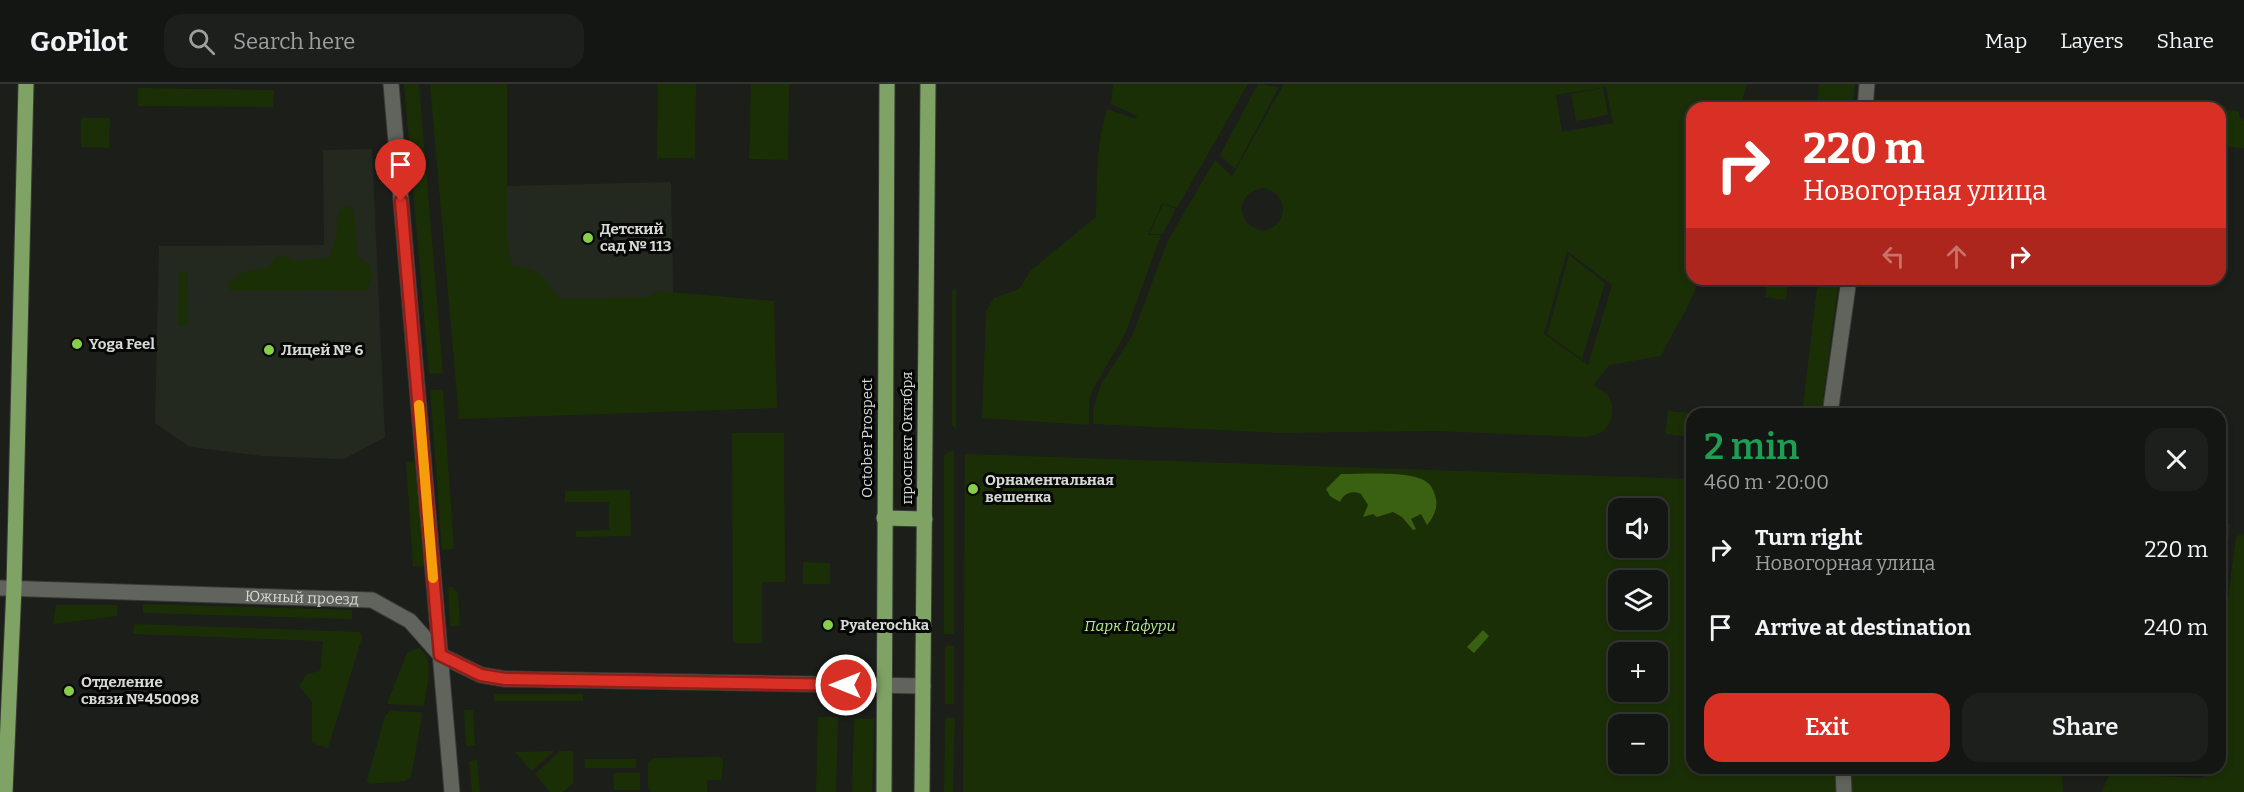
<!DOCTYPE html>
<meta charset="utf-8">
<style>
:root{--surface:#141613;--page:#1d1f1c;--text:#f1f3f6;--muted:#9d9fa0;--line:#333533;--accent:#d93025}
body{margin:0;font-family:Bitter,serif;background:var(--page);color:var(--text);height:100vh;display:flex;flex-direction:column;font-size:22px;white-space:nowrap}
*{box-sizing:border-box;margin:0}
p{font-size:20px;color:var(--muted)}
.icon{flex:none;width:33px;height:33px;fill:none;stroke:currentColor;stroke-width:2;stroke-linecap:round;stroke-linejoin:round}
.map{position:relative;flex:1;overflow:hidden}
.side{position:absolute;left:1686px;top:324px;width:540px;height:366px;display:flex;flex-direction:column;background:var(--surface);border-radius:18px;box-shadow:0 3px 9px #0003,0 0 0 2px var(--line)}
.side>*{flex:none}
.top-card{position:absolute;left:1686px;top:18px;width:540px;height:183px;border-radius:18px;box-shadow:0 3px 9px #0003,0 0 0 2px var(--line);background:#d93025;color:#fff;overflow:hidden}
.tools{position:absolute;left:1608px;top:414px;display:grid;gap:12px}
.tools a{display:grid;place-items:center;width:60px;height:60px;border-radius:12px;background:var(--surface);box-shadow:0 3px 9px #0003,0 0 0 2px var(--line);font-size:30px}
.pin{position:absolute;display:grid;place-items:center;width:51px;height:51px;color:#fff;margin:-62px -26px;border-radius:50% 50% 50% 0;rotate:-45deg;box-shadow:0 0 6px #0007}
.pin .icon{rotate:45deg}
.me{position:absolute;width:66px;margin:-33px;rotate:270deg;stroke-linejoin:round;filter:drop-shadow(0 0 4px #0008)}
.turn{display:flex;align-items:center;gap:21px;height:126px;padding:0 18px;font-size:27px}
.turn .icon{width:78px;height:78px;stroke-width:2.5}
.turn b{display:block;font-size:42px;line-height:51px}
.lanes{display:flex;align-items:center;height:57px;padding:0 18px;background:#0003;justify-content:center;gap:30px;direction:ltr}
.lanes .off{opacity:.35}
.round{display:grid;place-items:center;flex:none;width:63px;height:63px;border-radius:18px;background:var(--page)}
.summary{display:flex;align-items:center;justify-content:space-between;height:102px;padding:0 18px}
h1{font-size:36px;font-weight:600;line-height:45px;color:#1e9e55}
.cta{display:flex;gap:12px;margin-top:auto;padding:12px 18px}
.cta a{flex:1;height:69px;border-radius:18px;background:var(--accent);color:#fff;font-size:24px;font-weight:600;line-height:69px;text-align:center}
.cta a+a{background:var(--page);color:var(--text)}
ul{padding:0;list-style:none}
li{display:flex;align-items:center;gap:18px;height:78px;padding:0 18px}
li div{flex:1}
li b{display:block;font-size:22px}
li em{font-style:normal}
header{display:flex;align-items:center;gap:36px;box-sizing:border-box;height:84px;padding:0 30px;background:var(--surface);border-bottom:2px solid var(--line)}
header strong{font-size:28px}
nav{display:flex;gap:33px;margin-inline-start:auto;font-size:21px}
.search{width:420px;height:54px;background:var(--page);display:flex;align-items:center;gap:15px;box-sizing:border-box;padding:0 21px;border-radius:18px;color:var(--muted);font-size:22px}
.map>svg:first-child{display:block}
.built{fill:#23291f}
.green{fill:#1b2f07;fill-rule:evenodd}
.water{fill:#396111}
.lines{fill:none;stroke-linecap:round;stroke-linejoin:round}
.minor-casing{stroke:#383a36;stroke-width:17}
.major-casing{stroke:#383a36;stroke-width:17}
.minor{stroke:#60645d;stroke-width:15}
.major{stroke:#7fa364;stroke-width:15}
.route-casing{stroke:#8d1f18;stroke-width:15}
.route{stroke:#d93025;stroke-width:10}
.slow{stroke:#f59e0b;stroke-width:10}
.poi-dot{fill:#88cf49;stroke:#060706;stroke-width:2}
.labels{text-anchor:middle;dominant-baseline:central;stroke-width:6;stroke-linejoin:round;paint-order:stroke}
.poi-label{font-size:15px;font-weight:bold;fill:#d7d9d5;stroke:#060706;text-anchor:start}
.street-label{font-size:15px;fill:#d7d9d5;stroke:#060706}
.park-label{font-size:15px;font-style:italic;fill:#b4ee88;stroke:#060706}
</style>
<header>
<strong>GoPilot</strong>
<div class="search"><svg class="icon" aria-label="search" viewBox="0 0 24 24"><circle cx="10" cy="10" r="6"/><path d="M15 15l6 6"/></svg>Search here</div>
<nav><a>Map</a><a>Layers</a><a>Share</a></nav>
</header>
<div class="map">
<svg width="2244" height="708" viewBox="0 0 2244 708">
<rect width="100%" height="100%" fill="#1b1e19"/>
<!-- built -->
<g class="built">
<polygon points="372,65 385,353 344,375 261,372 190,363 155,339 159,162 324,161 323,66"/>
<polygon points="671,98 675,286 508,290 503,102"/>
<polygon points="2220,439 2230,440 2220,543"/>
</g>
<!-- green -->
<g class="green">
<polygon points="404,0 419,0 443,289 429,290"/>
<path d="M430,0H507V152L511,181C543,186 541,191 560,215L648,213L659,207L774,217L777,324L459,335Z"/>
<polygon points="658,0 696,0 695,74 657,74"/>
<polygon points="751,0 789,0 788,76 749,75"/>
<path d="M1113,0H1248L1177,124L1162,119L1148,151H1161L1125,250L1092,307L1089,317V341L982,334L986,227L994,214L1019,205L1031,186L1096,133C1097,98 1096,59 1107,25L1136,35L1137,32L1111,20Z"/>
<polygon points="1258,0 1279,3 1235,85 1220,71"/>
<path d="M1284,0H1747L1740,24H1692V195H1699C1690,222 1674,246 1661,272L1609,281L1594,301C1597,304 1603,307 1606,310C1617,320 1613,343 1600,349C1596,351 1590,352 1585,353L1434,347L1280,349L1093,340V325L1101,300L1132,252L1168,156L1215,76L1232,92ZM1606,3L1613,39L1562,48L1556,11ZM1262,104C1297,109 1283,154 1256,145C1249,142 1245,138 1243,131C1238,117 1249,107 1262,104ZM1567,167L1612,201L1588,281L1544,250Z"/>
<polygon points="1819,0 1855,0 1852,24 1817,24"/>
<polygon points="138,4 274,6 273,23 138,22"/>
<polygon points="1603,4 1608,31 1576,37 1571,10"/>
<polygon points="2193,18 2210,18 2226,22 2226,26 2239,27 2239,33 2244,37 2244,64 2220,62 2220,24 2192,24"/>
<polygon points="81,34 110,34 109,64 81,63"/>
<polygon points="1163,120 1176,125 1163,150 1149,150"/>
<polygon points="346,122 351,123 355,134 357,172 370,181 373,191 367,206 231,207 227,200 244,188 268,183 276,173 286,172 296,177 330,173 336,152 339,127"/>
<polygon points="1569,171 1605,199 1582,275 1547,250"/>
<polygon points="179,188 188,188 187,242 178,242"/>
<polygon points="1767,195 1788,195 1786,216 1765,213"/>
<polygon points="1818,195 1839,195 1821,330 1802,330"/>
<polygon points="956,205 956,345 952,341 952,207"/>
<polygon points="430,306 443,306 454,465 442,466"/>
<polygon points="1668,327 1701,330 1692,330 1692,353 1665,350"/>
<polygon points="732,349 784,349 785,498 762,498 762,559 733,559"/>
<polygon points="950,367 954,367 954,550 944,550 944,371"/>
<path d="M965,370L1692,395V684H2062L2063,708H963ZM1618,424H1658V464H1618ZM1618,496H1658V536H1618ZM1618,568H1658V608H1618ZM1618,640H1658V680H1618Z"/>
<polygon points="417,377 425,482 413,483 406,378"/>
<polygon points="630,406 631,452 576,453 576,447 609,446 609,418 565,418 565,407"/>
<polygon points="2244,450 2244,708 2101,708 2110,690 2203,694 2205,684 2220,684 2220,579 2236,452"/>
<polygon points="803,478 830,479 830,500 803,500"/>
<polygon points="448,503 452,503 458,509 460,542 450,542"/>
<polygon points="143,520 352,526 352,535 143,529"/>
<polygon points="56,521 117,521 117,532 53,540"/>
<polygon points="134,540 360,548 362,554 328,664 312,659 312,618 299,602 307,590 320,587 323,557 133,550"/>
<rect x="945" y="562" width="9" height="58"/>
<path d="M419,564C436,576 426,603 424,622L387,620L407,569Z"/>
<rect x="494" y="610" width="89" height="7"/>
<polygon points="464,626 473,626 475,661 466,662"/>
<polygon points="390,627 420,628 422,631 411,693 405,697 369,700 367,696 385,632"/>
<polygon points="818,633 838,633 836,708 816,708"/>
<polygon points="854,634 874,635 872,708 852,708"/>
<polygon points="945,634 955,634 953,708 944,708"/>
<polygon points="554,667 532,687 515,668"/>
<polygon points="560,667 573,667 573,699 563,708 550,708 535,690"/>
<polygon points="720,673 723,677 722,696 707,696 707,708 652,708 648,703 648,679 654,674"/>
<rect x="585" y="675" width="51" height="9"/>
<polygon points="477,676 480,708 472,708 469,677"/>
<polygon points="613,689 640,689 640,706 614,706"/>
</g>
<!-- water -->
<g class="water">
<path d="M1341,390C1360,390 1415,386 1428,399C1432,402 1435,410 1436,415C1438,425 1433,434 1427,441L1421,430L1411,435L1416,445L1413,446L1402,433L1393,428L1377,433L1373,430L1363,433L1368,421L1361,410C1352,406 1344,409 1340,418L1330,412L1326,405Z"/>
<polygon points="1483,546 1489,552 1474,569 1467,563"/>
</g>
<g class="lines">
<defs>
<g id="minor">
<polyline points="391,0 452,708"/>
<polyline points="1865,24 1867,0"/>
<polyline points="1830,330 1849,195"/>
<path id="s1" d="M0,504L372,516L410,537L440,571L481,591L505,595L923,602"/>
<polyline points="1843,684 1844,708"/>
</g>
<g id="major">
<polyline points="884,434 925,435"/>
<polyline points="5,708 14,503 26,0"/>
<polyline points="884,708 887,0"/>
<polyline points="922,708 928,0"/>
</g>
</defs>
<!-- minor casing -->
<use href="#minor" class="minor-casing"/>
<!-- major casing -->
<use href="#major" class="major-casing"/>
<!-- minor -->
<use href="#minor" class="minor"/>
<!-- major -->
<use href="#major" class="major"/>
</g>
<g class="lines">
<defs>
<polyline id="route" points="401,117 440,571 481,591 505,595 846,601"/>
</defs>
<!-- route casing -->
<use href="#route" class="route-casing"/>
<!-- route -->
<use href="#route" class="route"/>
<!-- slow -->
<polyline class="slow" points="419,321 433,494"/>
</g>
<!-- markers -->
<g class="poi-dot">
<circle cx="588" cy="154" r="6"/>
<circle cx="77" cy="260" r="6"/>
<circle cx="269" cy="266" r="6"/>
<circle cx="973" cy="405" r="6"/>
<circle cx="828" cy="541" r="6"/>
<circle cx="69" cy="607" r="6"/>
</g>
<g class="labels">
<!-- poi labels -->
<g class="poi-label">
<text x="600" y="145">Детский<tspan x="600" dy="17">сад № 113</tspan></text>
<text x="89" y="260">Yoga Feel</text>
<text x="281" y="266">Лицей № 6</text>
<text x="985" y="396">Орнаментальная<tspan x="985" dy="17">вешенка</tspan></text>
<text x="840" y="541">Pyaterochka</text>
<text x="81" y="598">Отделение<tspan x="81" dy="17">связи №450098</tspan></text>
</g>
<!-- street labels -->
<g class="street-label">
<text transform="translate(867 354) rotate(-90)">October Prospect</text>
<text transform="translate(907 354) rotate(-90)">проспект Октября</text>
<text stroke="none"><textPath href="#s1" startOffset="302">Южный проезд</textPath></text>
</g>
<!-- park labels -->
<g class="park-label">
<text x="1130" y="542">Парк Гафури</text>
</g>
</g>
</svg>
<div class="tools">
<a><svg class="icon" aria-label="sound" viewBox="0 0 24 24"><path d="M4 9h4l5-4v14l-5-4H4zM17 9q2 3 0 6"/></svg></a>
<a><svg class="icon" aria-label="layers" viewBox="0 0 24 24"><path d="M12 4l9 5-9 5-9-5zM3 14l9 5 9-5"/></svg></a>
<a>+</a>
<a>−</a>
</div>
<div class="pin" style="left:401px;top:117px;background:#d93025"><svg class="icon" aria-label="arrive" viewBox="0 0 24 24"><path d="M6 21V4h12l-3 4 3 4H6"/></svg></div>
<svg class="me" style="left:846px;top:601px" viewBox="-20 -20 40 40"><circle r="17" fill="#d93025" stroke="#fff" stroke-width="3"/><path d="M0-11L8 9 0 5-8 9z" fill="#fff"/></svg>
<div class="top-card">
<div class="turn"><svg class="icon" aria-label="right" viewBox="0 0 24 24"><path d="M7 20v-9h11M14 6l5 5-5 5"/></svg><div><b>220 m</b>Новогорная улица</div></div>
<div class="lanes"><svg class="icon off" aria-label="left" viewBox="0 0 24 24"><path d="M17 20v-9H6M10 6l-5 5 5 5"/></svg><svg class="icon off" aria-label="ahead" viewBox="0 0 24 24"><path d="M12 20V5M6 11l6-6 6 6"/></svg><svg class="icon" aria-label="right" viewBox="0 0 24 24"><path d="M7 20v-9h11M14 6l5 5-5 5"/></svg></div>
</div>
<section class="side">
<div class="summary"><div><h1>2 min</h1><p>460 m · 20:00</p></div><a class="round"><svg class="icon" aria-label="close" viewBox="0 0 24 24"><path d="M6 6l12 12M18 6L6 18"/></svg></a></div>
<ul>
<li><svg class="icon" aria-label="right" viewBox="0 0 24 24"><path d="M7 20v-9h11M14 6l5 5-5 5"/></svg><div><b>Turn right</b><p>Новогорная улица</p></div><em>220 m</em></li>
<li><svg class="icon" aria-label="arrive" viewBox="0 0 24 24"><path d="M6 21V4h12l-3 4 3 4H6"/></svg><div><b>Arrive at destination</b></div><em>240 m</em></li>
</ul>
<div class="cta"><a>Exit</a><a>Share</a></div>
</section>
</div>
